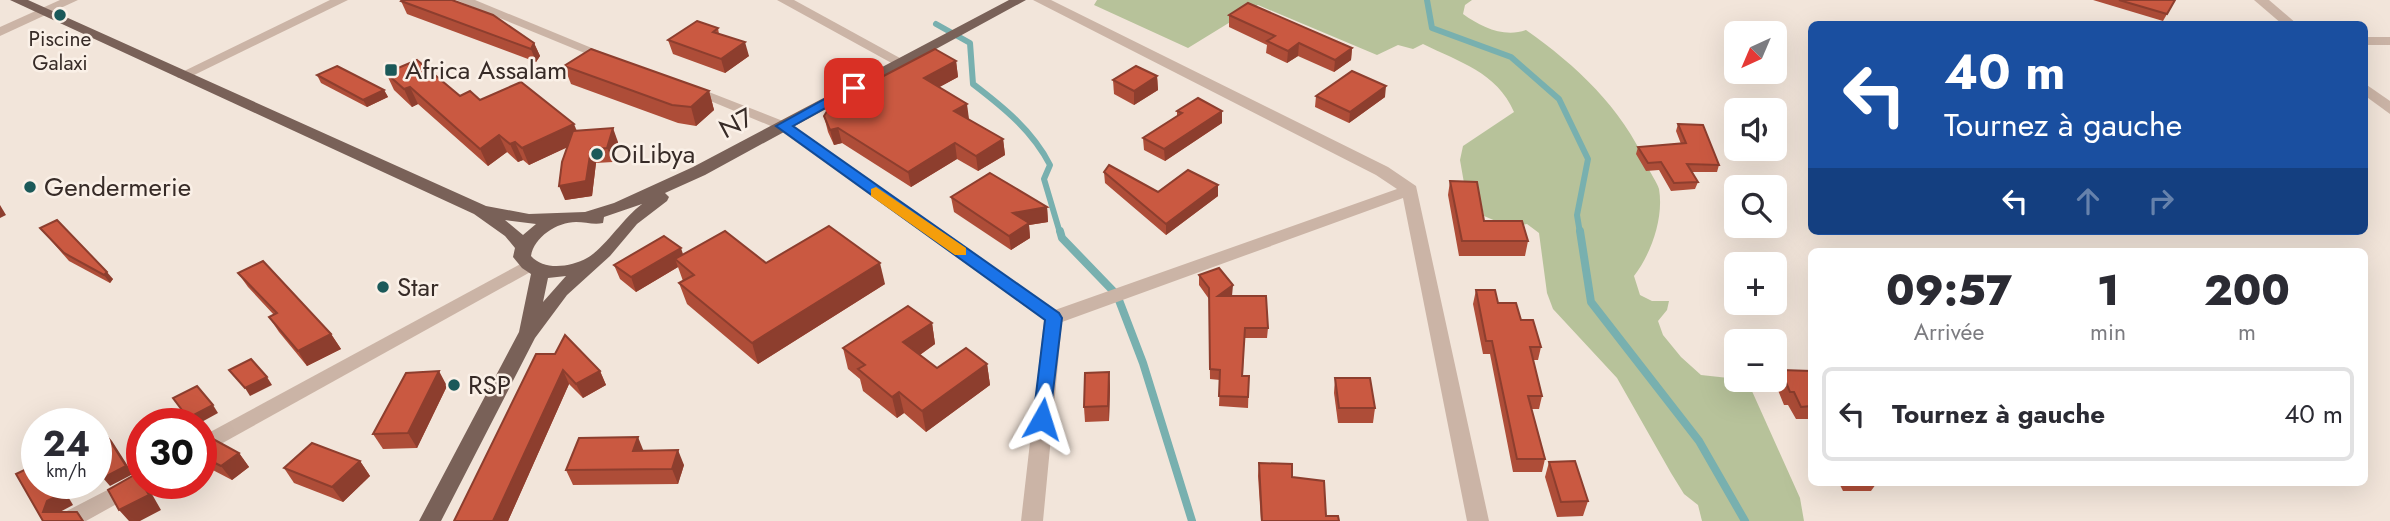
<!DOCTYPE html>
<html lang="fr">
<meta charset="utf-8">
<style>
:root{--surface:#fff;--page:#f2f2f3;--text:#2b2b33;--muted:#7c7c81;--line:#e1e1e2}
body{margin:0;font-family:Jost,sans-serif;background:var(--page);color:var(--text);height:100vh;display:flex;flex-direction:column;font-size:26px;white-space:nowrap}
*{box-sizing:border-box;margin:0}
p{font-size:23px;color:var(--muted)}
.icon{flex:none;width:38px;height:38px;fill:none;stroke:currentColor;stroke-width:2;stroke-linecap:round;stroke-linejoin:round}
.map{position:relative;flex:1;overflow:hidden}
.drawer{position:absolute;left:1808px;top:248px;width:560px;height:238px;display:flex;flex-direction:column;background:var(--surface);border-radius:10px;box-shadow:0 7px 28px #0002}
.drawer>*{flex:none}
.banner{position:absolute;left:1808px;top:21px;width:560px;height:214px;border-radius:10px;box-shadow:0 7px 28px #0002;background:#1a4fa0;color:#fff;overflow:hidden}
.needle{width:46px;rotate:224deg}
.tools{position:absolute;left:1724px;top:21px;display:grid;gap:14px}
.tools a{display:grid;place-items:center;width:63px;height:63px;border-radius:10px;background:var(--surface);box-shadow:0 7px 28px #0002;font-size:35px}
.speed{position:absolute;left:21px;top:408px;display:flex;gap:14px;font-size:35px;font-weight:700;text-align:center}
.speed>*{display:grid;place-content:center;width:91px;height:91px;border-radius:50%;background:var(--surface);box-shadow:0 7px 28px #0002;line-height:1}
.speed small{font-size:18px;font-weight:400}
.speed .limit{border:10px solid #d22;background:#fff;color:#111}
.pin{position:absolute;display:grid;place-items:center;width:60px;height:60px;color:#fff;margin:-30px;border-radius:14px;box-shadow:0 4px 10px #0006}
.me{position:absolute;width:77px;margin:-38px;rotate:6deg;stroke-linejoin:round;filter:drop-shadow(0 0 5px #0008)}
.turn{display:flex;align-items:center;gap:24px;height:147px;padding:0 21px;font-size:32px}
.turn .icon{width:91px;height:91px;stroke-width:2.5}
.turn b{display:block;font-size:49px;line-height:60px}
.lanes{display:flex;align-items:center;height:66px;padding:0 21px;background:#0003;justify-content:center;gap:35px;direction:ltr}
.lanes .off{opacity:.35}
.eta{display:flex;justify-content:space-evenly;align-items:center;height:119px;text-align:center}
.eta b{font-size:42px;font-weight:800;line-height:49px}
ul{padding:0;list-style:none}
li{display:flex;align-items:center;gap:21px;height:94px;margin:0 14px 10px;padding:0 7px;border:4px solid var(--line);border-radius:10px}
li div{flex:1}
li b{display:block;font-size:26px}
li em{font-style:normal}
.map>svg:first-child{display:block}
.green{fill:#b7c29a}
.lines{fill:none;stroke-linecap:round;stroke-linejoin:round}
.stream-far1{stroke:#78b0af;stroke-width:6}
.stream{stroke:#78b0af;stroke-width:8}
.street{fill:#cbb4a6;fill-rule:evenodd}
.primary{fill:#796158;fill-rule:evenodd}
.wall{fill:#ae4d38}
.shaded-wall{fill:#8d3e2e}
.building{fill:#ca5941;stroke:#8d3e2e;stroke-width:2}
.route{fill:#1a73e8;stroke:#114b97;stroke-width:2}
.slow{fill:#f59e0b}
.poi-dot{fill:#1b5959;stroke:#faf0e7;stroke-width:2.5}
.labels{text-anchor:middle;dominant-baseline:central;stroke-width:5;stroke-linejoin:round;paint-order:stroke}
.far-poi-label{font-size:21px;fill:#372b27;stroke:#faf0e7}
.poi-label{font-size:26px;fill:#372b27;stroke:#faf0e7;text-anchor:start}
.street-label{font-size:26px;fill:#372b27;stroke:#faf0e7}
</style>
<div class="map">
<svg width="2390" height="521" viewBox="0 0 2390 521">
<rect width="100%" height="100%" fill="#f2e5da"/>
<!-- green -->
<path class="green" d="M1097,0H1472L1465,5L1463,14C1481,27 1504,38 1526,30C1577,66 1621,107 1647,165C1650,173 1657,182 1659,189C1664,218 1651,254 1634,276L1640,295L1652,301H1669L1667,310L1658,321L1663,335L1681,357L1701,375L1747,380L1800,498L1804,521H1702L1698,505L1684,494L1671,473L1617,378L1553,309L1547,293L1539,233L1527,224L1510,227L1484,216L1479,193L1464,183L1460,160L1463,146L1514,112C1497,72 1459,62 1423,44L1413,49L1398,45L1377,55L1258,5L1188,48L1094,5Z"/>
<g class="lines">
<!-- stream-far1 -->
<g class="stream-far1">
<polyline points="1427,0 1432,28 1511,57 1559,99 1588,159 1577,215 1580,233"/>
<path d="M936,24L970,43L973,84C1003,107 1032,130 1050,165L1044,179L1060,233"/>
</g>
<!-- stream -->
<g class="stream">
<polyline points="1060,231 1062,238 1117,295 1143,363 1192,521"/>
<polyline points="1580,231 1591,302 1699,441 1745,521"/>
</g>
<!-- street -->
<g class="street">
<polygon points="60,0 78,0 0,36 0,27"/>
<polygon points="330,0 348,0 188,78 178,78 176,75"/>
<polygon points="456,0 475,0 616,58 614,61 604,61"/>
<polygon points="777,0 794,0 909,63 907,66 897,66"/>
<polygon points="1033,0 1051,0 1388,167 1416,186 1489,521 1467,521 1403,198 1062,322 1043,521 1021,521 1044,320 778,129 684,90 691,86 696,87 788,123 1055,310 1397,189 1376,175"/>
<polygon points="2254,0 2269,0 2297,24 2282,24"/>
<rect x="2364" y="37" width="26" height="8"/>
<polygon points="2364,83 2390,101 2390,114 2364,95"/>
<polygon points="528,260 537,266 534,270 201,455 201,437"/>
<polygon points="142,472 142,483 151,483 149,486 86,521 56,521 59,515"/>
</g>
<!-- primary -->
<path class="primary" d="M10,0H28L486,206L529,214L585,212L614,203L693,167L1009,0H1026L705,175L665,193L669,197L667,201L637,224L610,256L567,295L535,338L441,521H419L519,332L531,274L522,268L513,257L515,248L505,236L474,214ZM642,204C623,218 605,248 587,258C571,267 544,271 531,256C534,237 557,222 576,222C585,222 594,225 603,223L604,217ZM505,220L536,224L523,235ZM566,276L543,302L548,278Z"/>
</g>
<!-- wall -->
<g class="wall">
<polygon points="2093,0 2175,0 2163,21"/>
<polygon points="401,1 534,43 540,56 536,62 407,14"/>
<polygon points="1229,15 1352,48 1351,60 1334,72 1298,56 1287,63 1266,53 1267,45 1229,27"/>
<polygon points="718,28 719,34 749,56 725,73 673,54 668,40"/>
<polygon points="956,61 958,77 939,87 969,119 969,120 1003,139 1005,155 978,171 957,159 911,187 842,143 834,145 828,132 824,116"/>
<polygon points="564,66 709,91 714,110 696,126 678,123 571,84"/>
<polygon points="386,73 460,96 480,100 577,131 618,142 613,162 596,163 592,196 565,200 567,147 529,165 523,160 518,162 507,152 488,166 418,104 412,107 394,90"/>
<polygon points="317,75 384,90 388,97 367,107 321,83"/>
<polygon points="1157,76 1158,90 1134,105 1114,94 1113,80"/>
<polygon points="1316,96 1385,97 1349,123 1315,107"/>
<polygon points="1177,111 1222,123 1165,161 1144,150 1143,138 1177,116"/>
<polygon points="1678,124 1719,165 1717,172 1692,172 1698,182 1695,189 1671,191 1659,170 1646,171 1636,154 1638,147 1681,144 1676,131"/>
<polygon points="1104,172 1158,192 1218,185 1218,196 1166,235 1105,183"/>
<polygon points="1450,181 1484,221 1528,241 1525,256 1459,256 1448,195"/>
<polygon points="951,197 1047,207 1048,222 1029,225 1030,238 1011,250 954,212"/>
<polygon points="40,228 113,279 110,283 69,261"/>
<polygon points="683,255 766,263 885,284 758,364 687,304 679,283 683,281 678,267 636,292 620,279 614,265"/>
<polygon points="238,273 331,334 341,349 307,366 279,332 269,317 274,315 248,287"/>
<polygon points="1199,275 1232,296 1268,328 1267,338 1244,338 1243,376 1249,376 1248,408 1219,406 1220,380 1210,379 1209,299 1199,285"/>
<polygon points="1476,290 1498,303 1521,320 1541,347 1538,360 1533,360 1542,396 1539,409 1531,409 1545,459 1542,472 1513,472 1490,354 1483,354 1473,304"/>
<polygon points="932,323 935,344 920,355 937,368 987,364 990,385 926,432 904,413 897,418 863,391 860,379 848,369 843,348"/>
<polygon points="536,354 600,371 606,385 583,398 569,384 508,521 454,521"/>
<polygon points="1781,370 1811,371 1811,419 1796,419 1788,405 1784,405 1775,383"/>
<polygon points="1109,372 1110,387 1109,421 1085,422 1084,407"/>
<polygon points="1335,378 1375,408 1373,423 1338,423 1334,393"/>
<polygon points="447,386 417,448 383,449 373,434"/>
<polygon points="201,447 239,453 249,467 232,480 205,466 201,461"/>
<polygon points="644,451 684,465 678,484 573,485 566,470"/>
<polygon points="360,461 370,476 343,502 294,483 284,468"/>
<polygon points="1549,462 1588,501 1583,516 1557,517 1545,477"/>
<polygon points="1259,463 1292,477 1326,516 1339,521 1261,521 1258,476"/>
<polygon points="1839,483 1875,483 1876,484 1871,491 1843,491"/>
</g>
<!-- shaded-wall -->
<g class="shaded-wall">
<polygon points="745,42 749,56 725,73 721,59"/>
<polygon points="534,43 540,56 536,62 531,49"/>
<polygon points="1299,43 1298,56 1287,63 1288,51"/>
<polygon points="1352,48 1351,60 1334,72 1335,60"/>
<polygon points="956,61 958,77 927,94 924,78"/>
<polygon points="1157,76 1158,90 1134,105 1134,91"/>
<polygon points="1386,86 1385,97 1349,123 1350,112"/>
<polygon points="410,87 418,104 412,107 404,89"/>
<polygon points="384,90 388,97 367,107 363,100"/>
<polygon points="709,91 714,110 696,126 691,107"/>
<polygon points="967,104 969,119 956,127 954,111"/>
<polygon points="1222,111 1222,123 1165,161 1164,149"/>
<polygon points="574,124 581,141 529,165 522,148"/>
<polygon points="613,128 618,142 613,162 607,148"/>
<polygon points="838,128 842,143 834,145 830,130"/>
<polygon points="499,135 507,152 488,166 480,149"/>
<polygon points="1003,139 1005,155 978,171 976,156"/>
<polygon points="515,142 523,160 518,162 510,144"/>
<polygon points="955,143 957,159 911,187 908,172"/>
<polygon points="591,149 596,163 592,196 565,200 559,186"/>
<polygon points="1218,185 1218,196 1166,235 1166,224"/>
<polygon points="0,205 6,215 0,218"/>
<polygon points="1047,207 1048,222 1029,225 1030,238 1011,250 1009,236 1013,213"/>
<polygon points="681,248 686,263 675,259 678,267 636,292 631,277"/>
<polygon points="880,263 885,284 758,364 752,343"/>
<polygon points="107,272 113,279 110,283 104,275"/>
<polygon points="1233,285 1232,296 1218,296"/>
<polygon points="932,323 935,344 908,363 903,342"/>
<polygon points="331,334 341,349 307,366 298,351"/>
<polygon points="987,364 990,385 926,432 922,411"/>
<polygon points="563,370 569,384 508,521 493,521"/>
<polygon points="439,371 447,386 417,448 408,433"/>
<polygon points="600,371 606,385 583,398 576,384"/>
<polygon points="1109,372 1110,387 1109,421 1108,406"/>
<polygon points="267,377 272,385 250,396 245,388"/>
<polygon points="899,392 904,413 897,418 892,397"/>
<polygon points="213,405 218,413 198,424 193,424 188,418"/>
<polygon points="105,433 112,441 133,474 110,486 103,478"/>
<polygon points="638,437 644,452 633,451"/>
<polygon points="678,450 684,465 678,484 672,469"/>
<polygon points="239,453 249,467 232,480 221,466"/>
<polygon points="360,461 370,476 343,502 332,487"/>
<polygon points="136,474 142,481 142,483 144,483 149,489 161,510 140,521 129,521 119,510"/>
<polygon points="57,483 60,483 73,505 58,513 43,512 47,501"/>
</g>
<!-- building -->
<g class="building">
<polygon points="402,0 452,0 493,15 534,43 531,49 401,1"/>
<polygon points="2119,0 2175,0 2167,14"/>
<polygon points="1248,3 1352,48 1335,60 1299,43 1288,51 1267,41 1275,36 1229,15"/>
<polygon points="697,21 718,28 713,32 745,42 721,59 668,40"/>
<polygon points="591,49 709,91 691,107 672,105 564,66"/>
<polygon points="935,49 956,61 924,78 967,104 954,111 1003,139 976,156 955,143 908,172 838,128 830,130 824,116 832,103"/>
<polygon points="417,60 460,96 470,91 480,100 521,82 574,124 522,148 515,142 510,144 499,135 480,149 410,87 404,89 386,73"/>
<polygon points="337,66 384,90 363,100 317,75"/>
<polygon points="1136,66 1157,76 1134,91 1113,80"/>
<polygon points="1352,71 1386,86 1350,112 1316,96"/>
<polygon points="1198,98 1222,111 1164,149 1143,138 1182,113 1177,111"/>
<polygon points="1678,124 1703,125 1719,165 1687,164 1698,182 1674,183 1661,162 1648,163 1638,147 1686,143"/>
<polygon points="613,128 607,148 591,149 586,181 559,186 562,162 573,131"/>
<polygon points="1109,165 1158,192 1188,170 1218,185 1166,224 1104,172"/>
<polygon points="990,173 1047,207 1013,213 1029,223 1009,236 951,197"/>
<polygon points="1450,181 1477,182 1484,221 1522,221 1528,241 1462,241"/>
<polygon points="57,220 107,272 104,275 64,253 40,228"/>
<polygon points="829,226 880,263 752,343 679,283 694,275 675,259 725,231 766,263"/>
<polygon points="664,236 681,248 631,277 614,265"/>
<polygon points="263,261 331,334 298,351 269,317 277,313 238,273"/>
<polygon points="1219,268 1233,285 1218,296 1266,296 1268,328 1245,328 1242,376 1249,376 1248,397 1219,396 1220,370 1210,369 1209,288 1199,275"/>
<polygon points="1476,290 1495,290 1498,303 1516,303 1521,320 1533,320 1541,347 1530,347 1542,396 1528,396 1545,459 1517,459 1492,341 1486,341"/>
<polygon points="908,306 932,323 903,342 937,368 966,348 987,364 922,411 899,392 892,397 858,369 865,365 843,348"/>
<polygon points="565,335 600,371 576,384 563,370 493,521 454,521 536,354 555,354"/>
<polygon points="251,359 267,377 245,388 229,370"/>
<polygon points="1781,370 1811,371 1811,406 1801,407 1794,392 1790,392"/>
<polygon points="439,371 408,433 373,434 406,373"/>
<polygon points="1109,372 1108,406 1084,407 1085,373"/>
<polygon points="1335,378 1370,378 1375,408 1339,408"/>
<polygon points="197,386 213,405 188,418 173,398"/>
<polygon points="105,433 126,466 103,478 96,467 96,438"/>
<polygon points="638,437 633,451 678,450 672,469 566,470 579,438"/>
<polygon points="213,439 239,453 221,466 201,456 201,447"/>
<polygon points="312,443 360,461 332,487 284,468"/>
<polygon points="1575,461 1588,501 1561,502 1549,462"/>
<polygon points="1259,463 1292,464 1292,477 1324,481 1326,516 1338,516 1339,521 1262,521"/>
<polygon points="37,464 37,483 57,483 63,493 47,501 43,512 77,512 83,521 43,521 16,474"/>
<polygon points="136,474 149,495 119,510 108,490"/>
</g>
<!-- route -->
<polygon class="route" points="850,85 861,88 793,126 1059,313 1062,318 1049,424 1036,424 1033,419 1045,320 776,126"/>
<!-- slow -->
<polygon class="slow" points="876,187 966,248 966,255 955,255 871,196 871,189"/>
<!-- markers -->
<g class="poi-dot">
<circle cx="60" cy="15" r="7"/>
<rect x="384" y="63" width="14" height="14" rx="3.5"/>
<circle cx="597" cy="154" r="7"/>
<circle cx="30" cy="187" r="7"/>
<circle cx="383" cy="287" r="7"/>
<circle cx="454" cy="385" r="7"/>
</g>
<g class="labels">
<!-- far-poi labels -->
<g class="far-poi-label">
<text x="60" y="39">Piscine<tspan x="60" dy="24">Galaxi</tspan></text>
</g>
<!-- poi labels -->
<g class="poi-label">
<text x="405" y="70">Africa Assalam</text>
<text x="611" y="154">OiLibya</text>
<text x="44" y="187">Gendermerie</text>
<text x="397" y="287">Star</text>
<text x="468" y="385">RSP</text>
</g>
<!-- street labels -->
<g class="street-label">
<text transform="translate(736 123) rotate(-28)">N7</text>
</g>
</g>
</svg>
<div class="tools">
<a><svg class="needle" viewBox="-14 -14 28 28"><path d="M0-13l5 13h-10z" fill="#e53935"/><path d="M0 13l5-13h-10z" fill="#7c7c81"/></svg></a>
<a><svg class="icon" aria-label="sound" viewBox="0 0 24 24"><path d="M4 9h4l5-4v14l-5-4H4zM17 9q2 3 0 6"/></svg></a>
<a><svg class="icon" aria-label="search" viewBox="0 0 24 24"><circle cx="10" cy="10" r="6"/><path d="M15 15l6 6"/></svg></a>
<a>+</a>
<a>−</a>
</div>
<div class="speed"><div>24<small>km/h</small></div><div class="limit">30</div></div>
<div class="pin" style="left:854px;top:88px;background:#d93025"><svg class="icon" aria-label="arrive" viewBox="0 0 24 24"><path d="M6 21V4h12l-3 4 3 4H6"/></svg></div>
<svg class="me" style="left:1042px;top:419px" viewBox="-20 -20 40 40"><path d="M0-17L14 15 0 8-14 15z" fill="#1a73e8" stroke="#fff" stroke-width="4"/></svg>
<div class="banner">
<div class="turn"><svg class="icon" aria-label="left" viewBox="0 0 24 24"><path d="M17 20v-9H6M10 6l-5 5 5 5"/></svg><div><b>40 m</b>Tournez à gauche</div></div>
<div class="lanes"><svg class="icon" aria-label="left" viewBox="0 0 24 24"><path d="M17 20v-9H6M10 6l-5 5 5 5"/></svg><svg class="icon off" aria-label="ahead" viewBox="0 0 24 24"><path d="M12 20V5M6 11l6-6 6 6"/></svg><svg class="icon off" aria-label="right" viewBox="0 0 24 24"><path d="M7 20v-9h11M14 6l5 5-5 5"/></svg></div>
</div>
<section class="drawer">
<div class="eta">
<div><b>09:57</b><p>Arrivée</p></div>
<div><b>1</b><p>min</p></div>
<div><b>200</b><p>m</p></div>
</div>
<ul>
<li><svg class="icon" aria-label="left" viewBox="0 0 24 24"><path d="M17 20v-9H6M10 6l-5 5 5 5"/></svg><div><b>Tournez à gauche</b></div><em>40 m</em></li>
</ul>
</section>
</div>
